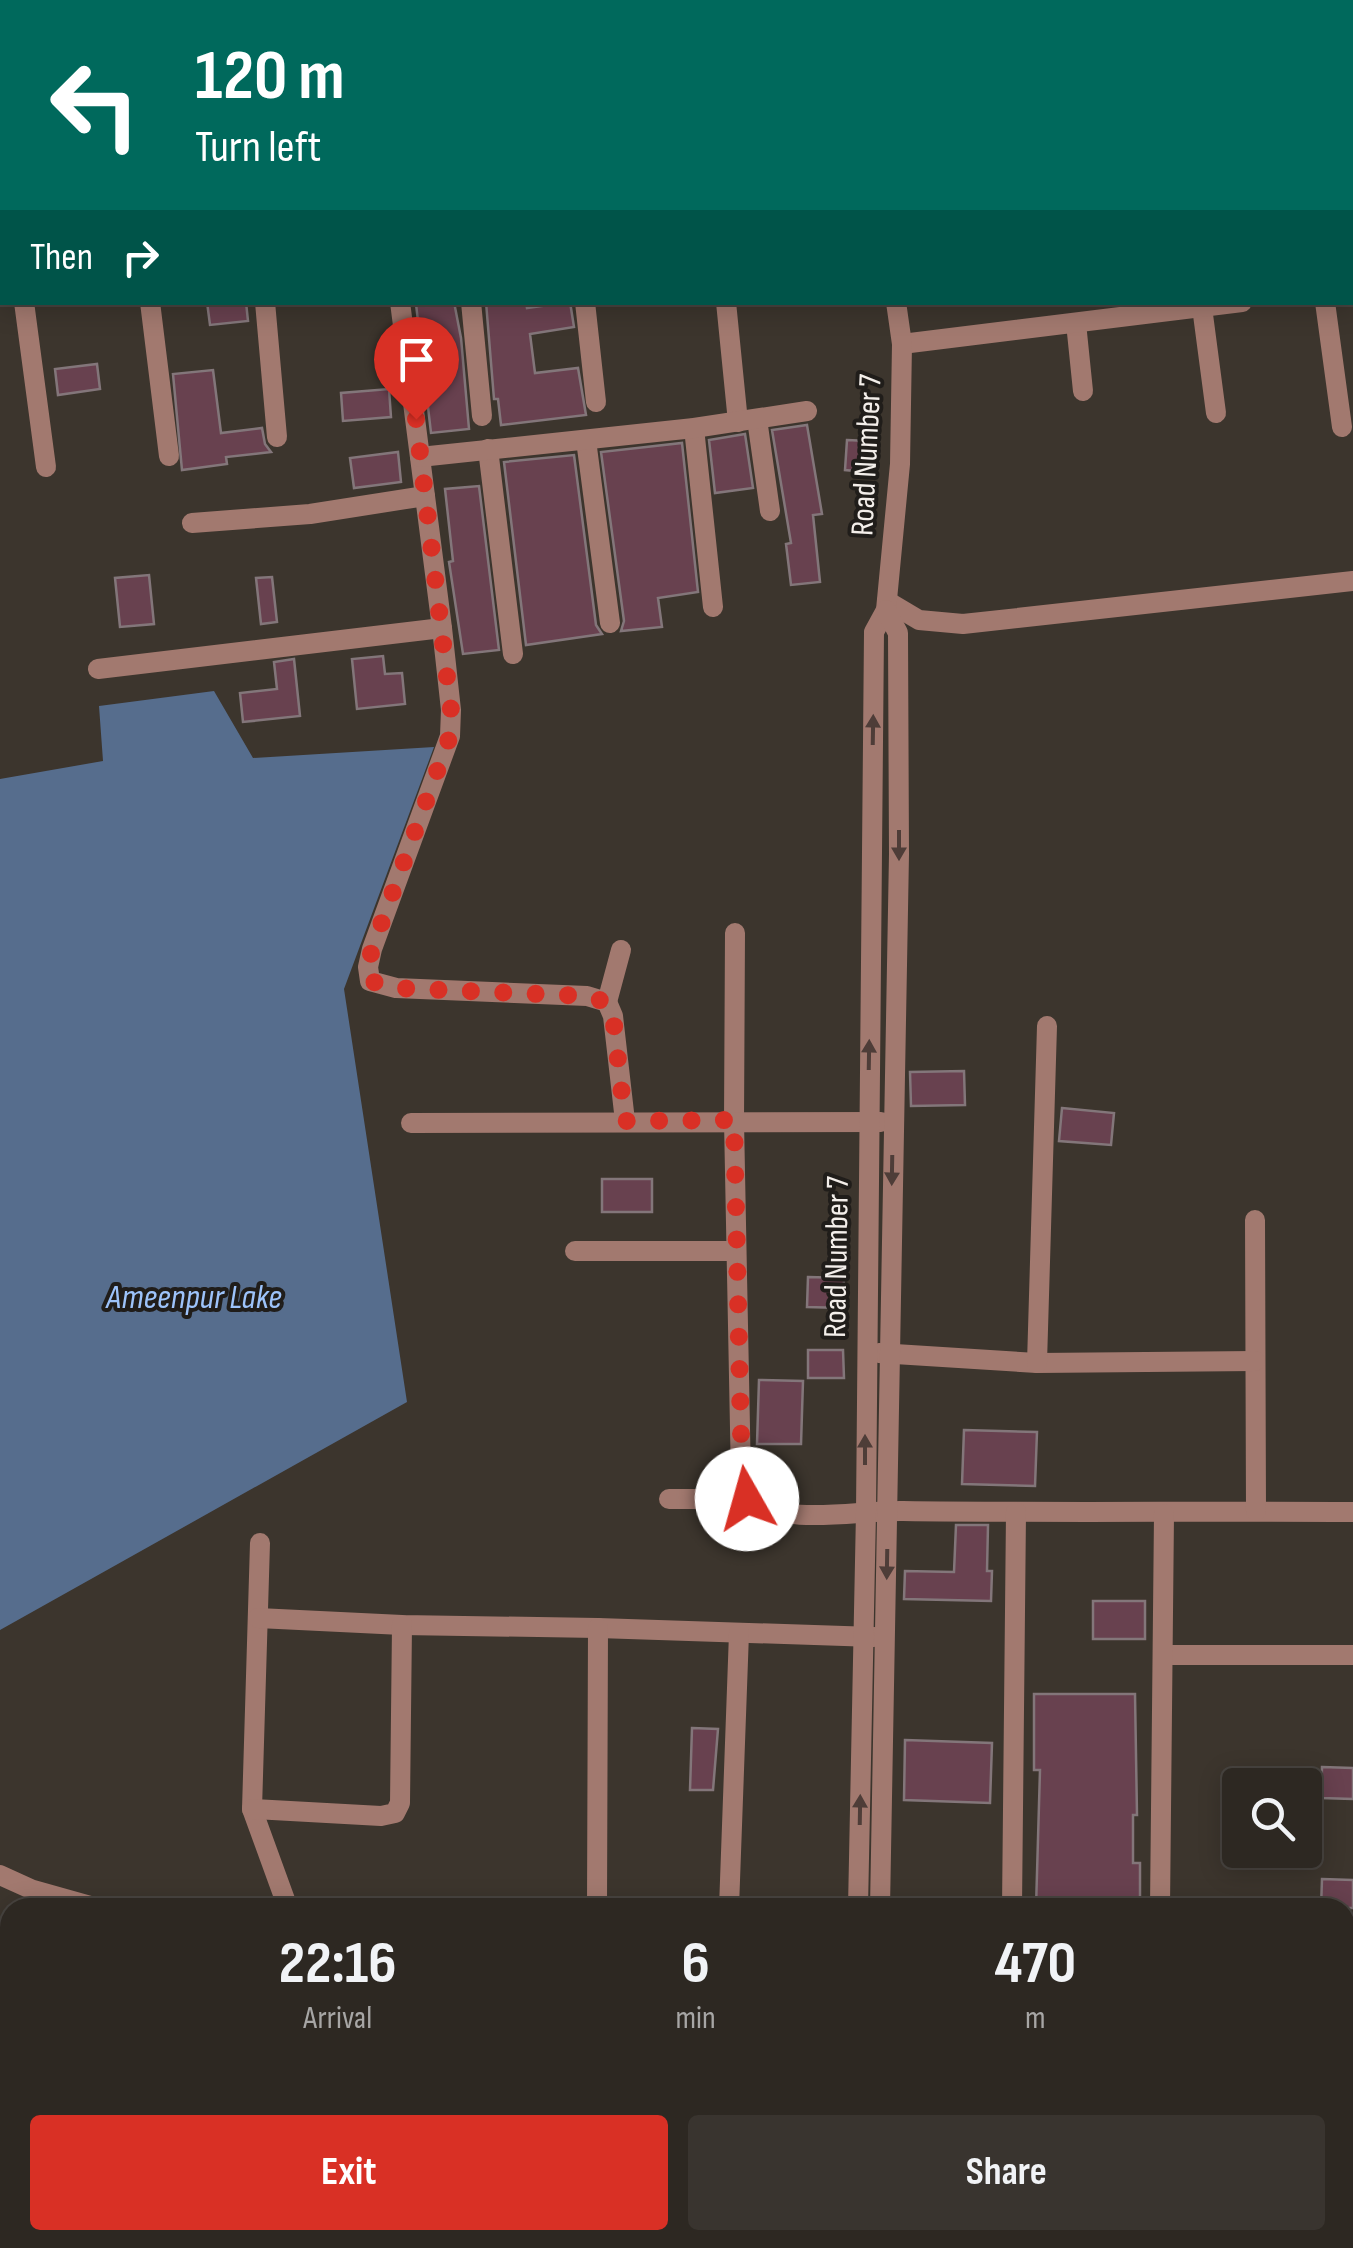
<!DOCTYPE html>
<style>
:root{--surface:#2d2822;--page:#39342f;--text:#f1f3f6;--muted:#a7a6a5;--line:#484440;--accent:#d93025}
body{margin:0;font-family:"Sofia Sans Condensed",sans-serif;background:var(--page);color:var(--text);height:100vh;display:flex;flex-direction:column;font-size:38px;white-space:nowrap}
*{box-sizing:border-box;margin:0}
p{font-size:32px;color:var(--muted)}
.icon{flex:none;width:55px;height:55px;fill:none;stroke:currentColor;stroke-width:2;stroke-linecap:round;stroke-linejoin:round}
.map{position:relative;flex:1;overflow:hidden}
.panel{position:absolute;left:0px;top:1898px;width:1355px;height:352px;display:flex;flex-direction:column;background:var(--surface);border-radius:30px 30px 0 0;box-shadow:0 5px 25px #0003,0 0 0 2px var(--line)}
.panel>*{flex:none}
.banner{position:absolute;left:0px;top:0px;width:1355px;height:305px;box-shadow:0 5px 25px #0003,0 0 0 2px var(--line);background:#00695c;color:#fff;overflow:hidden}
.tools{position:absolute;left:1222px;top:1768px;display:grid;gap:20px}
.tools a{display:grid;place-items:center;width:100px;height:100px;border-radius:10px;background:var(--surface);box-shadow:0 5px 25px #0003,0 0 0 2px var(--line);font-size:50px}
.pin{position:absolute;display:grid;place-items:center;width:85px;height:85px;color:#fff;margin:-102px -42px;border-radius:50% 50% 50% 0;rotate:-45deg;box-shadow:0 0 10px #0007}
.pin .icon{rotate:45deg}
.me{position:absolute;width:110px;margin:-55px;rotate:353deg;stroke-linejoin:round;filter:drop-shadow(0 0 8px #0008)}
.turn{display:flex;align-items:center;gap:35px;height:210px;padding:0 30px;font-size:45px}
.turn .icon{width:130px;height:130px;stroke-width:2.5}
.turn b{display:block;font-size:70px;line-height:85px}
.then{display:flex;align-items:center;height:95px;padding:0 30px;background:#0003;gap:20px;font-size:38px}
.eta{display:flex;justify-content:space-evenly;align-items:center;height:170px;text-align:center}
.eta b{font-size:60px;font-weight:700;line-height:70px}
.cta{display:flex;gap:20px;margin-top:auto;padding:20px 30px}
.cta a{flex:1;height:115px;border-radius:10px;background:var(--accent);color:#fff;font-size:40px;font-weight:700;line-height:115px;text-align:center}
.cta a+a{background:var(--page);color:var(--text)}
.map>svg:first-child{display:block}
.water{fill:#566d8d}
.building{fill:#68414f;stroke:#83767a;stroke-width:2.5}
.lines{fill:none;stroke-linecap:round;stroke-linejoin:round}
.minor{stroke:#a2796f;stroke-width:20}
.oneway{fill:#4e3d38}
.route{stroke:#d93025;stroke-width:18;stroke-dasharray:0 32.4}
.labels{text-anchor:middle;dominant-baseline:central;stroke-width:8;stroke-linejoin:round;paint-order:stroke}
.street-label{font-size:32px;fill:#f3eeea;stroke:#201d1a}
.water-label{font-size:35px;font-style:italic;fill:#9dc3fa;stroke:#201d1a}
</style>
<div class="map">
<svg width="1353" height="2248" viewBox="0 0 1353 2248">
<rect width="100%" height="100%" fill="#3c352d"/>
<!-- water -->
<polygon class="water" points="214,691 253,758 434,747 344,989 407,1402 0,1630 0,779 103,761 99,706"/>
<!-- building -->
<g class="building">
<polygon points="207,302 246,302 248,321 210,325"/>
<polygon points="454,302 461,338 469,429 431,433 416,304"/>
<polygon points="486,302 526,302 527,308 570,302 574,327 530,334 535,373 578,368 586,415 501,425 498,399 494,399"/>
<polygon points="97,364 100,389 58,395 55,369"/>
<polygon points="213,370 221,433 262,428 265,444 271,452 226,457 227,464 182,470 173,374"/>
<polygon points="389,389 391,417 343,421 341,393"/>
<polygon points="807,425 822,514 813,515 820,582 791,585 786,544 791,543 772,430"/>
<polygon points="745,434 753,488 715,493 709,440"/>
<polygon points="847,440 868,441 866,472 845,470"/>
<polygon points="682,443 698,592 658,598 662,627 621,631 624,621 601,452"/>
<polygon points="398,452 401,482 354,488 350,458"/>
<polygon points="574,455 596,625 602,634 526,645 504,462"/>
<polygon points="479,486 499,650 463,654 449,562 453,561 445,489"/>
<polygon points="149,575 154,624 120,627 115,578"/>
<polygon points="272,577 277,622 261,624 256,578"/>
<polygon points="383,656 385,674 402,673 405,704 357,709 352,659"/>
<polygon points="294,659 300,716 243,722 240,693 277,689 274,662"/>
<polygon points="964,1071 965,1105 911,1106 910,1072"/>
<polygon points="1062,1108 1114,1113 1111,1145 1059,1141"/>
<rect x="602" y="1179" width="50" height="33"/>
<polygon points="808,1277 844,1278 843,1308 807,1307"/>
<polygon points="808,1350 843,1350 844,1378 808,1378"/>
<polygon points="759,1380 803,1381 801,1444 757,1444"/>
<polygon points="964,1430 1037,1432 1035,1486 962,1484"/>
<polygon points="956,1525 988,1525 987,1571 992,1571 991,1601 904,1599 905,1571 954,1572"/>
<rect x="1093" y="1601" width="52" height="38"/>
<polygon points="1034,1694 1135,1694 1137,1815 1133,1815 1133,1863 1140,1863 1140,1908 1036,1908 1040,1770 1034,1770"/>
<polygon points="692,1728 718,1729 713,1790 690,1790"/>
<polygon points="905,1740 992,1743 990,1803 904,1800"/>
<polygon points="1322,1767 1353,1768 1353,1799 1321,1798"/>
<polygon points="1322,1879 1353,1880 1353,1908 1321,1908"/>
</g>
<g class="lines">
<!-- minor -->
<g class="minor">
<polyline points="111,0 111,2"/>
<polyline points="228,0 228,2"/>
<polyline points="362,0 362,2"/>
<polyline points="676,0 676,2"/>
<polyline points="852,0 852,2"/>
<polyline points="1131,0 1132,2"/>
<polyline points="0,90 2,90"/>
<polyline points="0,207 2,207"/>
<polyline points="1352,289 1353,289"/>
<polyline points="24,302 46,467"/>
<polyline points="150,302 169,456"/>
<polyline points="265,302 277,437"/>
<polyline points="400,302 442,628 451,710 450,736 372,949 368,967 370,981 396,988 587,996 607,1002 613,1016 625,1121"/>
<polyline points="471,302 482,416"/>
<polyline points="585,302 596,402"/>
<polyline points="726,302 738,422"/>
<polyline points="1325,302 1342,427"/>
<polyline points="1202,307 1216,413"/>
<polyline points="1076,323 1083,391"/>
<polyline points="902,344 1242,302"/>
<polyline points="757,419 770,511"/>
<polyline points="694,428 713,607"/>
<polyline points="586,440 610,623"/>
<polyline points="488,449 513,654"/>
<polyline points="420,457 694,428 807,411"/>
<polyline points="192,523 310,514 425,496"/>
<polyline points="887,601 919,620 963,624 1353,581"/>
<polyline points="98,669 442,628"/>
<path d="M735,933L734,1121L741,1479L747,1499C790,1527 854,1510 903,1511C1053,1513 1203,1511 1353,1512"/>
<polyline points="607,1002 621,950"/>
<polyline points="411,1123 881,1122"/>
<polyline points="1255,1220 1256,1511"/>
<polyline points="575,1251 736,1251"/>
<polyline points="879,1353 1037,1363 1255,1361"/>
<polyline points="1037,1363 1047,1026"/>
<polyline points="669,1499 747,1499"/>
<polyline points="260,1543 252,1809 288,1908"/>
<polyline points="258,1618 402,1625 598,1628 874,1637"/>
<polyline points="1165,1655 1353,1655"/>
<polyline points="252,1809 381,1816 395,1813 400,1803 402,1625"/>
<polyline points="0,1875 33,1890 97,1908"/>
<polyline points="597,1908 598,1628"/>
<polyline points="729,1908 739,1633"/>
<polyline points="858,1908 866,1512 874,632 886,610 900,464 902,344 896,302"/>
<polyline points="880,1908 899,854 898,633 886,610"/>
<polyline points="1012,1908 1016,1512"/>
<polyline points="1160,1908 1164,1514"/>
<polyline points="1345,1976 1353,1976"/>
<polyline points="605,2240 606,2248"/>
<polyline points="714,2240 714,2248"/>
<polyline points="879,2240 879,2248"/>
<polyline points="1012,2240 1012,2248"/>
<polyline points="1302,2240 1304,2248"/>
<polyline points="108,2248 109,2240"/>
<polyline points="192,2248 193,2240"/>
<polyline points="315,2248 394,2240"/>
<polyline points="853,2248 853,2240"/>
</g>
</g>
<!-- one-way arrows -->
<defs><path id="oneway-solid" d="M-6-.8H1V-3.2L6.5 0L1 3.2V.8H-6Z" transform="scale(2.5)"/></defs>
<g class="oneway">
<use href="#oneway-solid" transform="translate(873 730) rotate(-89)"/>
<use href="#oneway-solid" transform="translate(899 845) rotate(90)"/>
<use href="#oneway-solid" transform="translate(869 1055) rotate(-89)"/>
<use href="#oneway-solid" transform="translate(892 1170) rotate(91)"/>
<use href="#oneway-solid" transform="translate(865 1450) rotate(-90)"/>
<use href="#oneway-solid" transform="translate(887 1564) rotate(91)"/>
<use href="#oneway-solid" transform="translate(860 1810) rotate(-89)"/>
</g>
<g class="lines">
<!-- route -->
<polyline class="route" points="416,419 451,710 450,736 372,949 368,967 370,981 396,988 587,996 606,1002 613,1016 625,1121 734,1120 742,1479 747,1499"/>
</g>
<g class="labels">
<!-- street labels -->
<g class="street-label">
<text transform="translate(867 455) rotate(-87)">Road Number 7</text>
<text transform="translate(837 1257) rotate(-89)">Road Number 7</text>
</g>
<!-- water labels -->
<g class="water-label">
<text x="194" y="1297">Ameenpur Lake</text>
</g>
</g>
</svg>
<div class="tools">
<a><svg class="icon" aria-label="search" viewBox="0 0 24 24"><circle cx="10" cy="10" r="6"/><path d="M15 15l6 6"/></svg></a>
</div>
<div class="pin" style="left:416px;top:419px;background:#d93025"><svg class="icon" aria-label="arrive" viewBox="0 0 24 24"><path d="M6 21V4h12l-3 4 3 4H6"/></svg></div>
<svg class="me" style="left:747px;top:1499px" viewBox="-20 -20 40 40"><circle r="19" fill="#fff"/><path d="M0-13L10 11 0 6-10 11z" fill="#d93025"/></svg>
<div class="banner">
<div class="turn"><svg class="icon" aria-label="left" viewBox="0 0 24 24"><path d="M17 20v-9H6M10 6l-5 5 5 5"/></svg><div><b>120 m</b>Turn left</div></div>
<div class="then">Then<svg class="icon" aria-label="right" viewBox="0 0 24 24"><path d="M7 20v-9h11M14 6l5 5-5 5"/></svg></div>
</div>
<section class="panel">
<div class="eta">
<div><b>22:16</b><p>Arrival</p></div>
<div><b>6</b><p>min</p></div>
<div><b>470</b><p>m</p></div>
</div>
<div class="cta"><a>Exit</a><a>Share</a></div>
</section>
</div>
